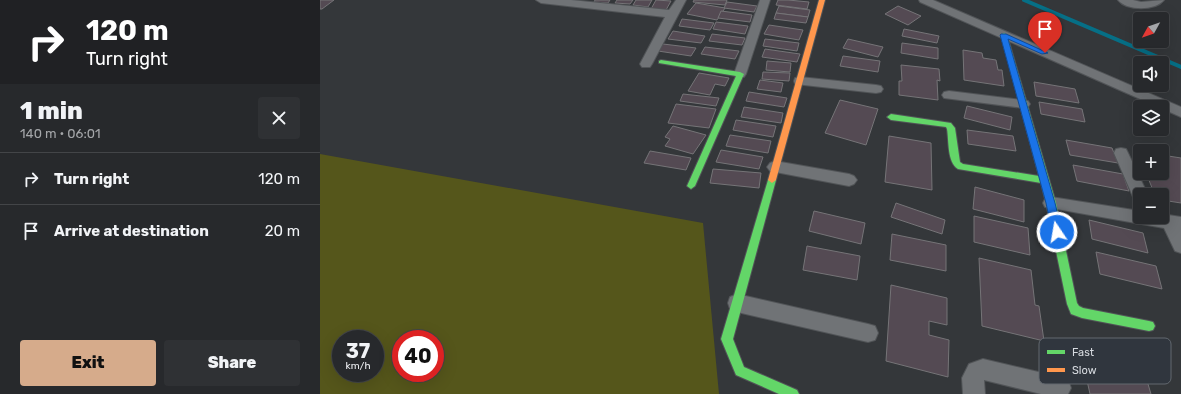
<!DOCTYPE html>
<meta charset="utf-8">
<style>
:root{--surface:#27292c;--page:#2f3134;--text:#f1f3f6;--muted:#a4a6a9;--line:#434548;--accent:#d6ab8b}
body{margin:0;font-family:Rubik,sans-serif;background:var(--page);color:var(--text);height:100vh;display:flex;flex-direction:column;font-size:15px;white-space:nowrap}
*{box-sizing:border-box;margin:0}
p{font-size:13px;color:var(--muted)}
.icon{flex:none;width:22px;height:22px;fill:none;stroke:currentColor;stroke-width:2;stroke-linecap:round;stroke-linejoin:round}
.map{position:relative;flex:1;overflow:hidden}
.side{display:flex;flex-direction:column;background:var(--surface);width:320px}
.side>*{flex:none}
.banner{background:#202124;color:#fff;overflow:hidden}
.needle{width:26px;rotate:230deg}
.fabs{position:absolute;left:813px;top:12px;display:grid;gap:8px}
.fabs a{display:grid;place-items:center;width:36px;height:36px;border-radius:4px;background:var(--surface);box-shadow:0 4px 16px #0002,0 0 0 1px var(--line);font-size:20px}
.speed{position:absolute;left:12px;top:330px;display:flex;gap:8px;font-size:20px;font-weight:700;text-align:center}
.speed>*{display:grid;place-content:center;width:52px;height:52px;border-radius:50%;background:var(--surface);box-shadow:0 4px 16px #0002,0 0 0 1px var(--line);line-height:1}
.speed small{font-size:10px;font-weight:400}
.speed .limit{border:6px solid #d22;background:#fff;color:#111}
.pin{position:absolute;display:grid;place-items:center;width:34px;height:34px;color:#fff;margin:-41px -17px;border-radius:50% 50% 50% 0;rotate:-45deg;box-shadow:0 0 4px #0007}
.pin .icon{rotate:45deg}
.me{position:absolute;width:44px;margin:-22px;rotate:348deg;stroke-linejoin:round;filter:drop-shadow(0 0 3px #0008)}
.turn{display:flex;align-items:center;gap:14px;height:84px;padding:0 20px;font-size:18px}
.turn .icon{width:52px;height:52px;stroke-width:2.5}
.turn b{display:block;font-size:28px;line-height:34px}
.round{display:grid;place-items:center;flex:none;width:42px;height:42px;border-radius:4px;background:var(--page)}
.summary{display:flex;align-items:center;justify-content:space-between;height:68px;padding:0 20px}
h1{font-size:24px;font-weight:800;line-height:30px}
.action{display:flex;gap:8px;margin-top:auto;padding:8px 20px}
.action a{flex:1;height:46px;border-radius:4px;background:var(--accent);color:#111;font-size:16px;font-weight:800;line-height:46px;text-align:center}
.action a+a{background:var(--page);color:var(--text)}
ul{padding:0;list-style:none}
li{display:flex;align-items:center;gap:12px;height:52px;padding:0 20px;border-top:1px solid var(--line)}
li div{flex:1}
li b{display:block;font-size:15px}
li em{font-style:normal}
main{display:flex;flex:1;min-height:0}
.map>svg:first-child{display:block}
.green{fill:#55561b;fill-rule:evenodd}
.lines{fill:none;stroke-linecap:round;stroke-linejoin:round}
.stream{stroke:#066f86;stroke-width:4}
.building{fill:#544a53;stroke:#757477}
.street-casing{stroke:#515457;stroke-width:2}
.fast-casing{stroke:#515457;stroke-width:2}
.slow-casing{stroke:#515457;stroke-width:2}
.street{fill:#707376;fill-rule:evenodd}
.fast{fill:#63d668;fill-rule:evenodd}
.slow{fill:#ff974d;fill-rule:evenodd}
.route{fill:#1a73e8;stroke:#114b97}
.key{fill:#30363e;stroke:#62686f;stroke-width:1}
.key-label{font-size:11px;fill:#d7dbe0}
</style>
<main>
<section class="side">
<div class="banner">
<div class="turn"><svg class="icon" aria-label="right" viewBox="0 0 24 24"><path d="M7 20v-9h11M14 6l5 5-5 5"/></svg><div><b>120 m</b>Turn right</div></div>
</div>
<div class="summary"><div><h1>1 min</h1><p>140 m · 06:01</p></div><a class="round"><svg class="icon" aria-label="close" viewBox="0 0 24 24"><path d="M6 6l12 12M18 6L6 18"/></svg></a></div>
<ul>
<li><svg class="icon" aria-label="right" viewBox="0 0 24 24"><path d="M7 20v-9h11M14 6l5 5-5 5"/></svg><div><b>Turn right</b></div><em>120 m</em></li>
<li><svg class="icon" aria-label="arrive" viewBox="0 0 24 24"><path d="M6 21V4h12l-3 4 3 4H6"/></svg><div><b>Arrive at destination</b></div><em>20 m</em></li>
</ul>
<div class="action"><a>Exit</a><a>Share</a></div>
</section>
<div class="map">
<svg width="861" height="394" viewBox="0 0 861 394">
<rect width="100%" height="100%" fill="#34373a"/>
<!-- green -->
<path class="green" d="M0,154L383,223L399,394H0ZM21,339H55V373H21ZM81,339H115V373H81Z"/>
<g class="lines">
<!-- stream -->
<polyline class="stream" points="704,0 861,67"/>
</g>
<!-- building -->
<g class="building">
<polygon points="0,0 14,0 2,9 0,9"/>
<polygon points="275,0 290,0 288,3 274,2"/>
<polygon points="297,0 313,0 310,4 295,3"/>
<polygon points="316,0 332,0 328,7 313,5"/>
<polygon points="336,0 351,1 346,10 331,9"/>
<polygon points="374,0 407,0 405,5 373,2"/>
<polygon points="458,0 468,0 489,2 487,9 456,5"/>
<polygon points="407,2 437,6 434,12 404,8"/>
<polygon points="376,3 405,8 397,20 367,14"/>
<polygon points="459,6 490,10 488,17 456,13"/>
<polygon points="578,6 601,16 588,25 565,14"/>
<polygon points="401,11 432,15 430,22 398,18"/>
<polygon points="456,13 488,17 486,23 454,19"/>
<polygon points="362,19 394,23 390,30 359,26"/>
<polygon points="396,22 428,26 425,34 393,29"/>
<polygon points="449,25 483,30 479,40 444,34"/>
<polygon points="584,29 619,36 617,43 582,36"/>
<polygon points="353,31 385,36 381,43 348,39"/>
<polygon points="392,34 425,38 422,45 389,41"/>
<polygon points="445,39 479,43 477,51 443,46"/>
<polygon points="528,39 563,47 558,57 523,48"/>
<polygon points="582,43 618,48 618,59 581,53"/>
<polygon points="343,44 376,48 371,56 338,51"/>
<polygon points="385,47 419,51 415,59 381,54"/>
<polygon points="445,49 480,54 477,62 442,57"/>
<polygon points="643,50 662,53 663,58 676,60 678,70 682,70 684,86 644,80"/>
<polygon points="523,56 560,61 558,72 520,66"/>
<polygon points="447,61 471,63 470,72 446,70"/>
<polygon points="581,65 619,69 620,81 617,80 618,100 579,95 579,81 582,81"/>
<polygon points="443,72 470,73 469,81 442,79"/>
<polygon points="379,73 409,78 405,86 395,84 390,95 368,91"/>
<polygon points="440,80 463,83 461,92 437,89"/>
<polygon points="714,82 755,89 759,103 716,96"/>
<polygon points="429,92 467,98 464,107 426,101"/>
<polygon points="363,94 399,98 396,106 360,101"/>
<polygon points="520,100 558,109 546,145 505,133"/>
<polygon points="719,102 762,109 765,122 721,114"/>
<polygon points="356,104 396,109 389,128 348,123"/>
<polygon points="647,106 692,117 690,130 644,118"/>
<polygon points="424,107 463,113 461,123 421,117"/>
<polygon points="416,120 456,126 453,137 413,130"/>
<polygon points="353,126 386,135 373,154 345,146 350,139 345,137"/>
<polygon points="647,130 693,136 696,151 648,144"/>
<polygon points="410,135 451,141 448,153 406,146"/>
<polygon points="569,136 611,143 612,190 565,182"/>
<polygon points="746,140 792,148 798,163 750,155"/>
<polygon points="401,150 443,157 439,169 396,162"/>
<polygon points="330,151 371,158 366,170 324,163"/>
<polygon points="842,155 861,158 861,203 842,200 842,195 835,195 826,173 842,173"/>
<polygon points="753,165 803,174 809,191 757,181"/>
<polygon points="393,169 441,173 439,188 390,183"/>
<polygon points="655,187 704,200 704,222 653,209"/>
<polygon points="576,203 625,220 622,234 571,217"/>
<polygon points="494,211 545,223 541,244 489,231"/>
<polygon points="654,216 708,228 710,255 654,242"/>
<polygon points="769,220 823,233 828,253 772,239"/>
<polygon points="572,234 626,245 626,271 570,260"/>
<polygon points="487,246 540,256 537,280 483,270"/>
<polygon points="776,252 836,266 842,289 780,274"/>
<polygon points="659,258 711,270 715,305 719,306 724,341 662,326"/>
<polygon points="571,285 627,298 627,325 609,321 609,335 629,340 628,377 566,361"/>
<polygon points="760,349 821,361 831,394 770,394"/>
</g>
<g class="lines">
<defs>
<g id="street">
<polygon points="216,0 251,0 349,10 356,0 366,0 332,64 330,67 322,67 320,64 345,17 221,3"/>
<polygon points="440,0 450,0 426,74 424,77 416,77 414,74"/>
<polygon points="599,0 613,0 861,107 861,117 600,2"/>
<path d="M798,0H813L821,2L844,0C835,11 807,11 798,0Z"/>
<polygon points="480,77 556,85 561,86 563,89 561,92 556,93 475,84 474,81 475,78"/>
<polygon points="629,91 703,100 708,101 710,104 708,107 703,108 624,98 622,95 624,92"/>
<polygon points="801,148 806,149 808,153 828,195 820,195 820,201 814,199 794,153 796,149"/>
<polygon points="455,161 529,174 534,176 537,180 534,184 529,186 450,171 447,167 450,163"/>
<polygon points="731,197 820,211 820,217 842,217 842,214 861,217 861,253 855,251 844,228 725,207 723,203 725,199"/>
<polygon points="417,294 548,324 555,326 558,333 555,340 548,342 417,312 410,309 408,303 410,297"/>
<polygon points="663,359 740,377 748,380 751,388 748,394 721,394 664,380 665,394 643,394 642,378 649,364"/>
</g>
<g id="fast">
<path d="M684,33L687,35L736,203L757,303L759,306L763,308L829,321L833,322L835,326L833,330L829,331L762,318L751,314L747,304L726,203L721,183L638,169C627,162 629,141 627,129L626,127L571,120L567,117L571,114L631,123L635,128L640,162L643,164L719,176L681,35Z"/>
<polygon points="341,60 420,72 424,74 375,186 371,189 367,186 416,76 339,63 339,61"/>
<polygon points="452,177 456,180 413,339 424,367 477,390 479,394 459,394 416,375 401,339 448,180"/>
</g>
<polygon id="slow" points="499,0 505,0 456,180 452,183 448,180"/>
</defs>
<!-- street casing -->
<use href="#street" class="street-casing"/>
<!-- fast casing -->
<use href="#fast" class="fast-casing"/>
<!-- slow casing -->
<use href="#slow" class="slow-casing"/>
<!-- street -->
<use href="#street" class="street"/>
<!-- fast -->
<use href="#fast" class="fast"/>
<!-- slow -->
<use href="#slow" class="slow"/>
</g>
<!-- route -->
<polygon class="route" points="681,34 686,34 728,53 722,54 688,39 735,203 742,232 740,235 733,235 732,232 726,203 680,35"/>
<!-- legend -->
<rect x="719" y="338" width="132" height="46" rx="6" class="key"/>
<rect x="727" y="350" width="18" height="4" fill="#63d668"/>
<rect x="727" y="368" width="18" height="4" fill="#ff974d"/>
<g class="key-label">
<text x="752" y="356">Fast</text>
<text x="752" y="374">Slow</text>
</g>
</svg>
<div class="fabs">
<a><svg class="needle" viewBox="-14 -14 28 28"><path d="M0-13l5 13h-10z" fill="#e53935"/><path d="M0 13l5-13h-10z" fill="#a4a6a9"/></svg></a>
<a><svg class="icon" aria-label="sound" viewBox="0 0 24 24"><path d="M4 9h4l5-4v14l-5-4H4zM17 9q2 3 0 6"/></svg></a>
<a><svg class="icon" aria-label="layers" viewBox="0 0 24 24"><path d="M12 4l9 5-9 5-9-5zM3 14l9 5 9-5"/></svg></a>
<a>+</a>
<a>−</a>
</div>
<div class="speed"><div>37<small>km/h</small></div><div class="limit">40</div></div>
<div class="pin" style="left:725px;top:53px;background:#d93025"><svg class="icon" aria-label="arrive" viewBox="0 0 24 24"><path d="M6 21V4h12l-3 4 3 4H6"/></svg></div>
<svg class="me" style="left:737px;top:232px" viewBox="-20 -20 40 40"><circle r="17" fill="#1a73e8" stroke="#fff" stroke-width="3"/><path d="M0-11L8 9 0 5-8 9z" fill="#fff"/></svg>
</div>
</main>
